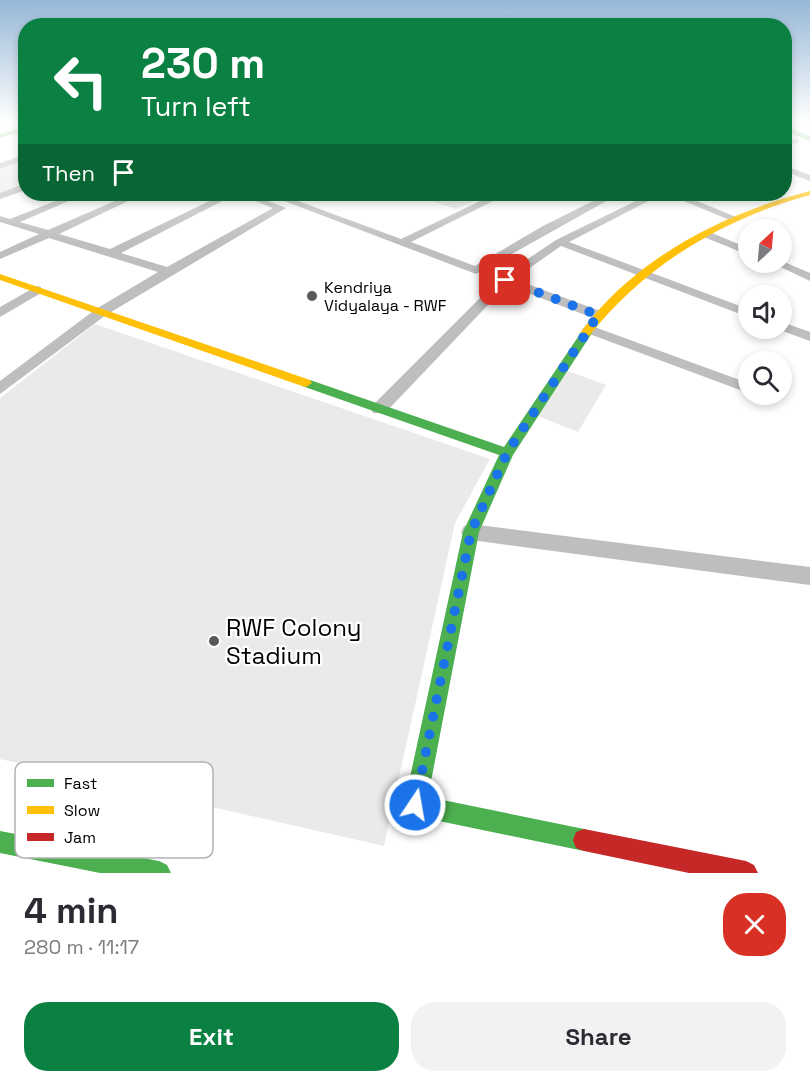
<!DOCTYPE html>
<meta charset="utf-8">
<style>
:root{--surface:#fff;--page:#f2f2f3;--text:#2b2b33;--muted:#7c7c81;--accent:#0b8043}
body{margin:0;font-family:"Space Grotesk",sans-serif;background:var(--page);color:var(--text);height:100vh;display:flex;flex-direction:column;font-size:22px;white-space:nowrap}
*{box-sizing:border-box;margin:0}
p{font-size:20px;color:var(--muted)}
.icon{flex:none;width:33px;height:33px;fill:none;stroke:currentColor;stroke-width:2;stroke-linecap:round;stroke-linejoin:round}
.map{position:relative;height:873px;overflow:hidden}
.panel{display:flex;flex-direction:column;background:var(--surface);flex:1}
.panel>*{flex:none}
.banner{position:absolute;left:18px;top:18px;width:774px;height:183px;border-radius:24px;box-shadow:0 3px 9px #0003;background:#0b8043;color:#fff;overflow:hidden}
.needle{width:39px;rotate:26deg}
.tools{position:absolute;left:738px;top:219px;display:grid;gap:12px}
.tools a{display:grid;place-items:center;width:54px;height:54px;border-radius:50%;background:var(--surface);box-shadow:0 3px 9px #0003;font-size:30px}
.pin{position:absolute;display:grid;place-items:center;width:51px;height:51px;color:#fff;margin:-26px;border-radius:12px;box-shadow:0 3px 9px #0006}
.me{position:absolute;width:66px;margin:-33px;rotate:12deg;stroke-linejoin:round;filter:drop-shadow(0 0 4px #0008)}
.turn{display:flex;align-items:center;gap:21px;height:126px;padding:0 24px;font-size:27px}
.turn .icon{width:78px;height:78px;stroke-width:2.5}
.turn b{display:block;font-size:42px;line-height:51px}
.then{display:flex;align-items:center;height:57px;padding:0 24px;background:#0003;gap:12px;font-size:22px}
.round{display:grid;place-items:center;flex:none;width:63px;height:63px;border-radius:24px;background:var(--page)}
.summary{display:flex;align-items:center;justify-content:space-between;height:102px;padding:0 24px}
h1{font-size:36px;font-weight:700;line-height:45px}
.action{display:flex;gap:12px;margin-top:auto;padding:12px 24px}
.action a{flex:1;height:69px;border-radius:24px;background:var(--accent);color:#fff;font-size:24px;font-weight:700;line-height:69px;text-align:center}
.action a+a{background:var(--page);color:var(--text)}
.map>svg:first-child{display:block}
.green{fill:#eaeaea}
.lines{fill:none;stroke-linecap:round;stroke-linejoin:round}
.street{fill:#bebebe;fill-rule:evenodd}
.fast{fill:#4caf50;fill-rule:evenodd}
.slow{fill:#ffc107;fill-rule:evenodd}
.jam{fill:#c62828;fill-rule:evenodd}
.route{stroke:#1a73e8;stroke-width:10;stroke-dasharray:0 18}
.poi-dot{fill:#595959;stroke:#fff;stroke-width:2}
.labels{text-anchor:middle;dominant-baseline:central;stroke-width:4.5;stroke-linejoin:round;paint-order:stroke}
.far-poi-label{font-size:16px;fill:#000;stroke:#fff;text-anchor:start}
.near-poi-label{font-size:24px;fill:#000;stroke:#fff;text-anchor:start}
.key{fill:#fff;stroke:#b2b2b2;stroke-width:1.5}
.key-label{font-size:16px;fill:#000}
</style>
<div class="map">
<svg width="810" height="873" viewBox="0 0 810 873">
<rect width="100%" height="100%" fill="#fff"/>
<!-- green -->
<g class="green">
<polygon points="25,156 25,186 0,196 0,166"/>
<polygon points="411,194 489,194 456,209"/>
<polygon points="95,324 490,459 455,523 384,846 0,759 0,398"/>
<polygon points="568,371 606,385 578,432 538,416"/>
</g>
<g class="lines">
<!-- street -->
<g class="street">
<polygon points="799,139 799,143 784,145 784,140"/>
<polygon points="26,154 26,159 0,169 0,163"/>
<polygon points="784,165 810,175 810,181 784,171"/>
<polygon points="26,183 26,190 0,199 0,193"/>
<polygon points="73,194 85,194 20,222 48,230 131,194 143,194 59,234 110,249 224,194 236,194 121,253 167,267 273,208 237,194 250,194 286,208 106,315 0,394 0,381 96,309 158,272 49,238 0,259 0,252 39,234 0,222 0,216 10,219"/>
<polygon points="266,194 279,194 401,239 495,194 507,194 411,242 475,266 543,226 607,194 619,194 476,274"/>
<polygon points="650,194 662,194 569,242 748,309 748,317 561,246 514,279 603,312 603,318 593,318 507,285 385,413 373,413 371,409 373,405 501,277 556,240"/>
<polygon points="667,194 680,194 741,219 732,221"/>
<polygon points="704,233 712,233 748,248 748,255 704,237"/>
<polygon points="782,261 810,273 810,281 770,262"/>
<polygon points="37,286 41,287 41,293 0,317 0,307"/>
<polygon points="782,322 810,332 810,341 777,329 782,328"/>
<polygon points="589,325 748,383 748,393 584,332 582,329"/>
<polygon points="471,524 810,567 810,585 471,540 464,538 461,532 464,526"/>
</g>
<!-- fast -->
<g class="fast">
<polygon points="784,125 810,136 810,141 784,130"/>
<polygon points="26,126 26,130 0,138 0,134"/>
<polygon points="586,330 592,333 513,455 479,532 428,797 584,829 592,832 595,840 592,848 584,851 415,816 407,813 404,805 463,532 499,455 302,386 300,383 302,380 310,380 504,447 582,331"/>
<polygon points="0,831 159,861 167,865 171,873 100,873 0,853"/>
</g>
<!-- slow -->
<g class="slow">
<path d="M810,191V195C724,218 645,265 590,335L586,336L580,333C634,259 723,213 810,191Z"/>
<polygon points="0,274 310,380 312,383 306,387 302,386 0,280"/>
</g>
<!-- jam -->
<polygon class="jam" points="584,829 746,861 754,865 758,873 689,873 584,851 576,848 573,840 576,832"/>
</g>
<!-- sky -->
<linearGradient id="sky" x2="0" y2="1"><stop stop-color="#96b7d6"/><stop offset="0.5" stop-color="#fff"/><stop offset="1" stop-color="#fff" stop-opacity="0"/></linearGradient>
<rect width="810" height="244" fill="url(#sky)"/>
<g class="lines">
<!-- route -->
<polyline class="route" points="415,805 471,532 507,453 598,315 505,280"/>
</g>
<!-- markers -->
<g class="poi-dot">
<circle cx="312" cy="296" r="6"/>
<circle cx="214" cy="641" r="6"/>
</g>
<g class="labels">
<!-- far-poi labels -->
<g class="far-poi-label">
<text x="324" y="287">Kendriya<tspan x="324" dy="18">Vidyalaya - RWF</tspan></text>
</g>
<!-- near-poi labels -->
<g class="near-poi-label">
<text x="226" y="627">RWF Colony<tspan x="226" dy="28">Stadium</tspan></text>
</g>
</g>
<!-- legend -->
<rect x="15" y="762" width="198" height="96" rx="9" class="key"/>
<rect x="27" y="779" width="27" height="8" fill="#4caf50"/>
<rect x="27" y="806" width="27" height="8" fill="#ffc107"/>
<rect x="27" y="833" width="27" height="8" fill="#c62828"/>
<g class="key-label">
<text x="64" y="789">Fast</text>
<text x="64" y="816">Slow</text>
<text x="64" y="843">Jam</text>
</g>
</svg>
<div class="tools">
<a><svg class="needle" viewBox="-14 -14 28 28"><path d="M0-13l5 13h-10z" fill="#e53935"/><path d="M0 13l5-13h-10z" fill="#7c7c81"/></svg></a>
<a><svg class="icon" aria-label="sound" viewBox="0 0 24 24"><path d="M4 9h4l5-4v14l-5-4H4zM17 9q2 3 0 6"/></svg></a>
<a><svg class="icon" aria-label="search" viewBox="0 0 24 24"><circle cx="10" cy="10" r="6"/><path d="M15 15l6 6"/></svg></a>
</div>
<div class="pin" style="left:505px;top:280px;background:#d93025"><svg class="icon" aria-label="arrive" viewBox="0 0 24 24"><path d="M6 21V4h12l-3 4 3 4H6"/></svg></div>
<svg class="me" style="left:415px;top:805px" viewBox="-20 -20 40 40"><circle r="17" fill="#1a73e8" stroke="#fff" stroke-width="3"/><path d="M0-11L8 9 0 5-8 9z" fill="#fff"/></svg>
<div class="banner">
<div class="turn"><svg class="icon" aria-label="left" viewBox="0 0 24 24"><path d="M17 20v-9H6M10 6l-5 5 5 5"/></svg><div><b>230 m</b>Turn left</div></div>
<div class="then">Then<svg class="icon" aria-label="arrive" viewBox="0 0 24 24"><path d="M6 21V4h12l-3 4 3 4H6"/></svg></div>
</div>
</div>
<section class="panel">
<div class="summary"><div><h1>4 min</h1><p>280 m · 11:17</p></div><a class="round" style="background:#d93025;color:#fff"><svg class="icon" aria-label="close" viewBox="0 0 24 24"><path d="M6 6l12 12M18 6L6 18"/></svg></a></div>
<div class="action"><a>Exit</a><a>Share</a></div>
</section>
